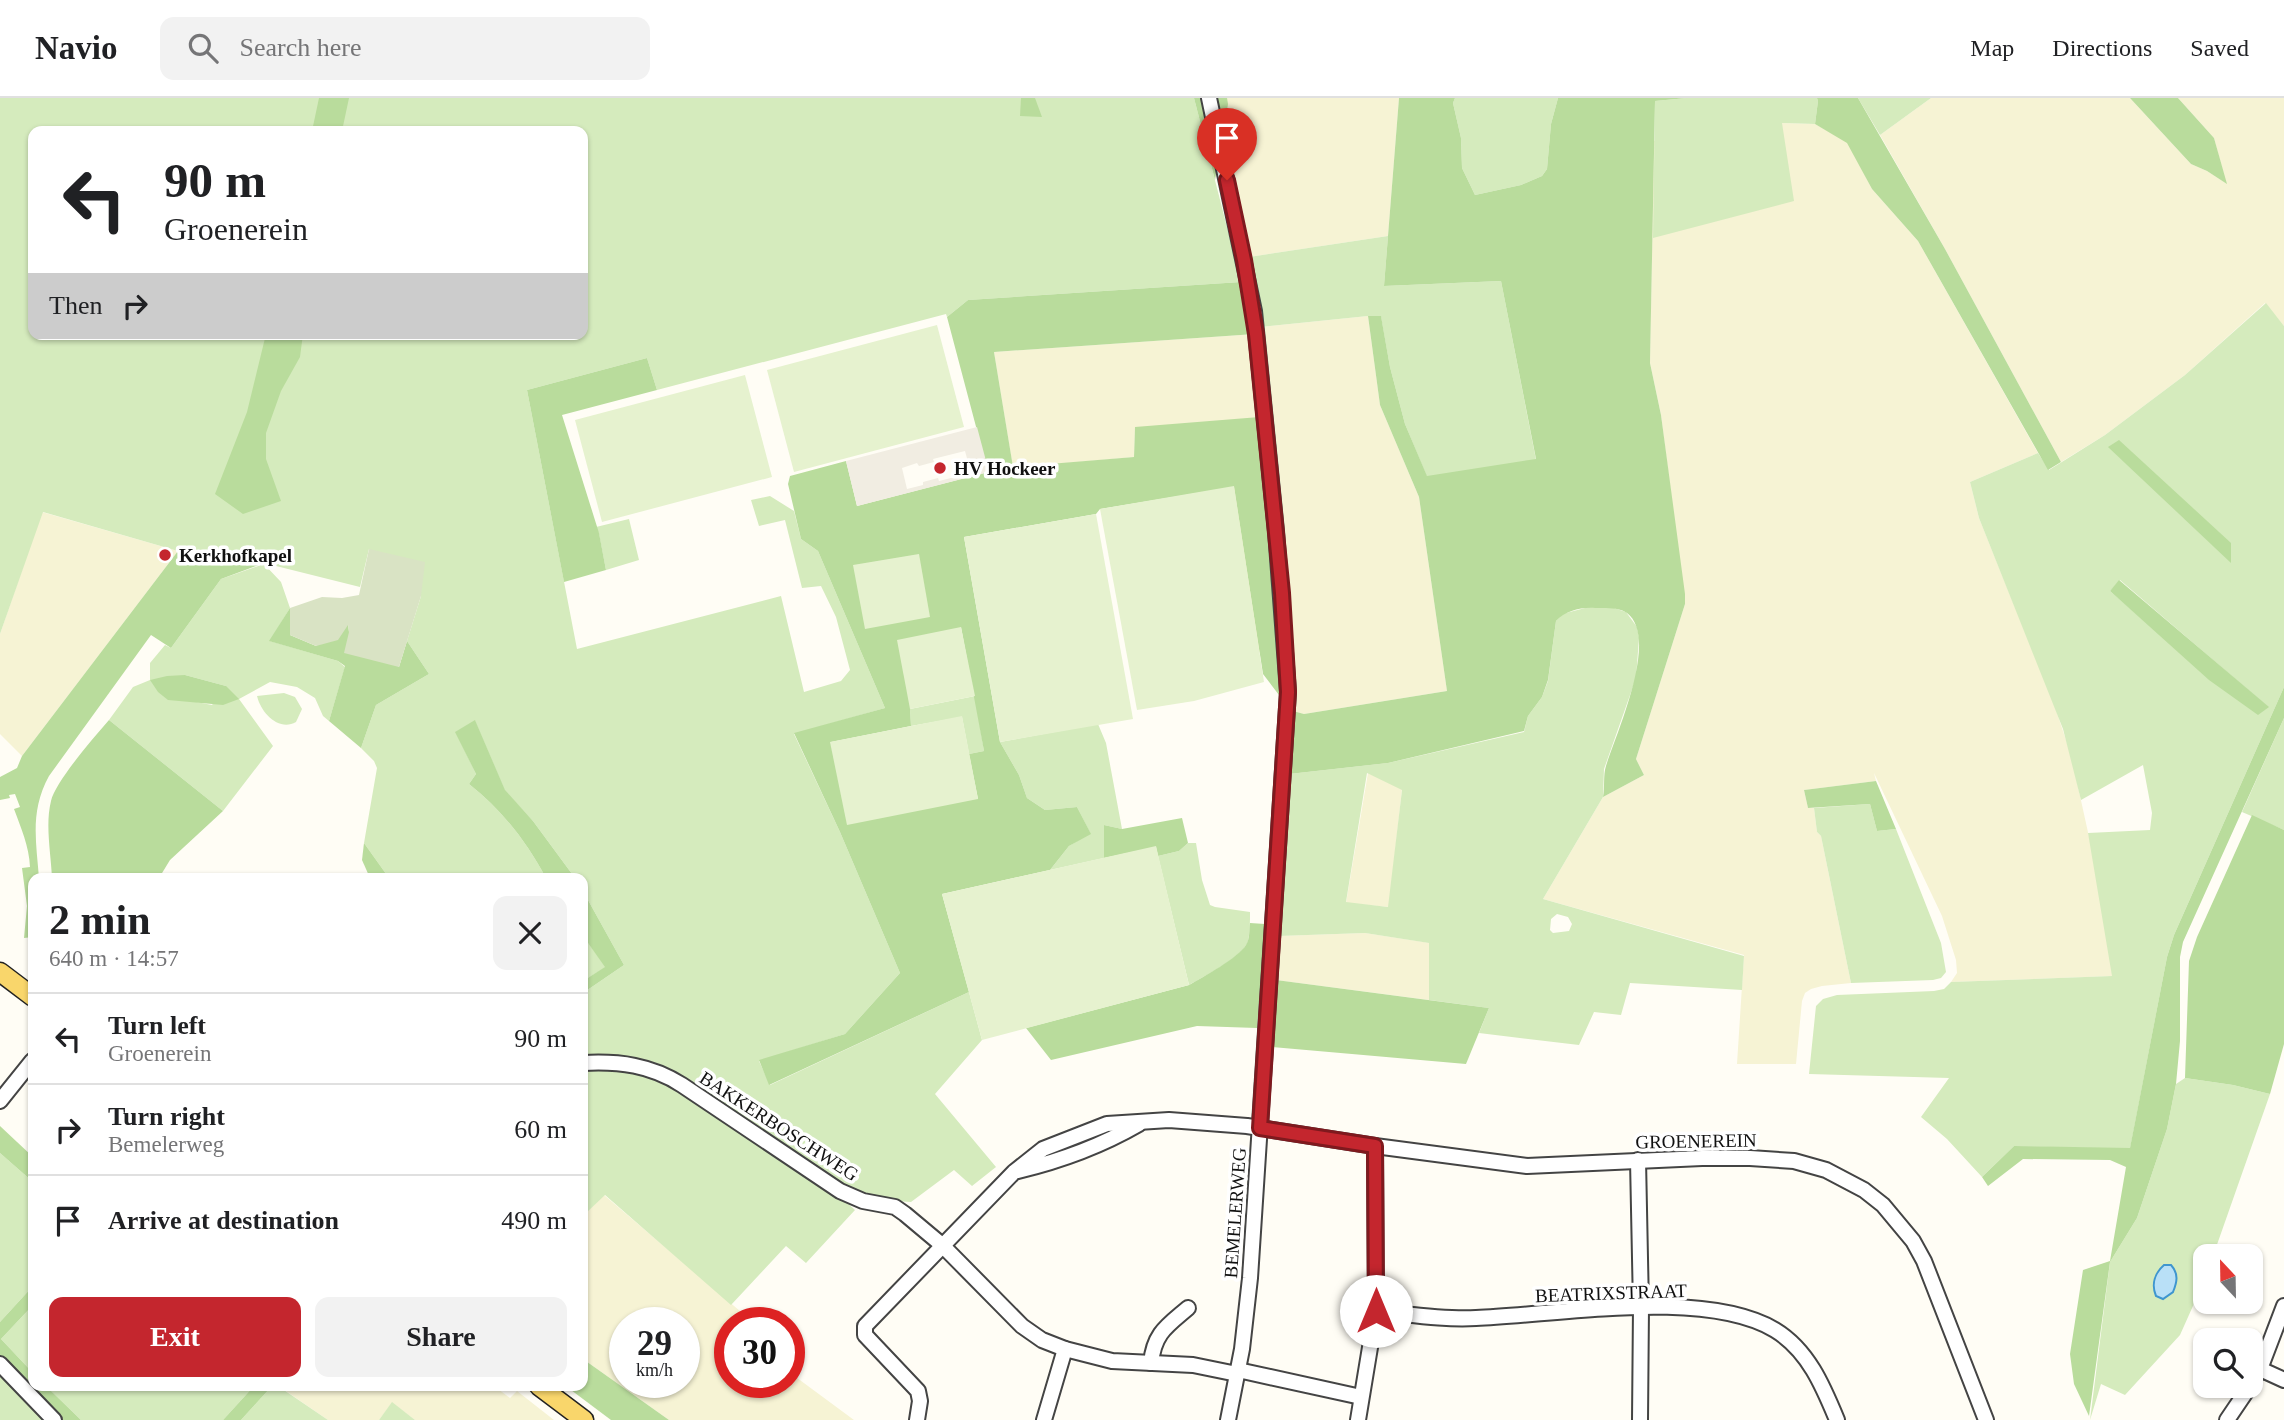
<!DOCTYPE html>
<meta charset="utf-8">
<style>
:root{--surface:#fff;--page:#f2f2f2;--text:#202124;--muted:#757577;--line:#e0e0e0;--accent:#c4262e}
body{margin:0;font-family:"Times New Roman",serif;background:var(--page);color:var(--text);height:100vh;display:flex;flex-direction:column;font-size:26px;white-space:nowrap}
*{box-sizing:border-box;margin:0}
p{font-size:23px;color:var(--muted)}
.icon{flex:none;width:38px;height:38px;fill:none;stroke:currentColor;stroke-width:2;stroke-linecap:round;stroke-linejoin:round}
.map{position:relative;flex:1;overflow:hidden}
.drawer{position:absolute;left:28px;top:775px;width:560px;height:518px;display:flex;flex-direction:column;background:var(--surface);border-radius:14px;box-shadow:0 2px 5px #0004}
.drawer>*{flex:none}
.hud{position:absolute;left:28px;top:28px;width:560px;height:214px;border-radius:14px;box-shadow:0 2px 5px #0004;background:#fff;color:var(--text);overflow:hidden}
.needle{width:46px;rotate:338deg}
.fabs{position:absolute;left:2193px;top:1146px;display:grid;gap:14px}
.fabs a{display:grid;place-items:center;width:70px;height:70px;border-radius:14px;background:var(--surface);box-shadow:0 2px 5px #0004;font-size:35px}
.speed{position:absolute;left:609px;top:1209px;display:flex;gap:14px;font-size:35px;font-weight:700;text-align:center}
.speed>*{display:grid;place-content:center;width:91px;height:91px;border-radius:50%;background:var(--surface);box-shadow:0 2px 5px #0004;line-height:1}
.speed small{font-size:18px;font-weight:400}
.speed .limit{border:10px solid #d22;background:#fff;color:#111}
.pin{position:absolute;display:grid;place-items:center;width:60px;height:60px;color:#fff;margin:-72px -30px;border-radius:50% 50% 50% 0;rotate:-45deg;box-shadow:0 0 7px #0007}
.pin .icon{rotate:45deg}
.me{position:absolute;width:77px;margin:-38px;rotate:0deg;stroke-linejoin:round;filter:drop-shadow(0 0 5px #0008)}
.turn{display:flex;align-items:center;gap:24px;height:147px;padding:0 21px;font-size:32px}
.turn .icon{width:91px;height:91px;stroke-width:2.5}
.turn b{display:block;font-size:49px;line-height:60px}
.then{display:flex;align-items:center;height:66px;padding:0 21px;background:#0003;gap:14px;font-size:26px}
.round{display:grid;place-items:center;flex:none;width:74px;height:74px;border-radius:14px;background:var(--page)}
.summary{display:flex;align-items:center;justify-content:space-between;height:119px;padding:0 21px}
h1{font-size:42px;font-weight:700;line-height:52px}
.button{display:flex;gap:14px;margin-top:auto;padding:14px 21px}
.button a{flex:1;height:80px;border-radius:14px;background:var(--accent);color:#fff;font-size:28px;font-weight:700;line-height:80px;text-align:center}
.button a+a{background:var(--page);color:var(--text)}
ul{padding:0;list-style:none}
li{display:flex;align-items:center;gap:21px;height:91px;padding:0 21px;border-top:2px solid var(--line)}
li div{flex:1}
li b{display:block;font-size:26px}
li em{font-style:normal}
header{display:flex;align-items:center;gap:42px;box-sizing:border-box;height:98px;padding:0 35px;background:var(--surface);border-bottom:2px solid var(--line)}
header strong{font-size:33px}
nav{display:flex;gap:38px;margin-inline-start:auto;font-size:24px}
.search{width:490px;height:63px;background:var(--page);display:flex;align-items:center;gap:18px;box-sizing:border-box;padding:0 24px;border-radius:14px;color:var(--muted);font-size:26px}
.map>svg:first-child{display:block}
.farmland{fill:#f6f3d4;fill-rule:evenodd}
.green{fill:#d5ebbd;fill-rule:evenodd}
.forest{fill:#b9dc9c;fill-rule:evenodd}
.cemetery{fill:#d9e3c4}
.pitch{fill:#e6f2cf}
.plaza{fill:#f1ede2;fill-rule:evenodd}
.water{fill:#b9e0f7;stroke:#3f96cf;stroke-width:2}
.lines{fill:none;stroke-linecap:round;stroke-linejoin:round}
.minor-casing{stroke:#444;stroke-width:18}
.major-casing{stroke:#222;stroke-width:21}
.minor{stroke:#fff;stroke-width:14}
.major{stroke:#f9d66b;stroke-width:18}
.route-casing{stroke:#7f191e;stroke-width:18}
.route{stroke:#c4262e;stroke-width:12}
.poi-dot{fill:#c4262e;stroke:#fff;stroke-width:2.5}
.labels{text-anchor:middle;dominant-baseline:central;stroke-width:7;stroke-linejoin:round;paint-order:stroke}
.poi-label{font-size:19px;font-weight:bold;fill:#111;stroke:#fff;text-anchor:start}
.street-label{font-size:19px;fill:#111;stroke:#fff}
</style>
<header>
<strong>Navio</strong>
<div class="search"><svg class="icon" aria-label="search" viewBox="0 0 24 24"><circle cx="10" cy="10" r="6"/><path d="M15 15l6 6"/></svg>Search here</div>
<nav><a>Map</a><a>Directions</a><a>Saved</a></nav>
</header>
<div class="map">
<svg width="2284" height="1322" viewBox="0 0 2284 1322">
<rect width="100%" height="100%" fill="#fffdf5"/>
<!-- farmland -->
<g class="farmland">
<polygon points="1227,0 1399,0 1388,138 1249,159 1225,40"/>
<polygon points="1931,0 2130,0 2191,66 2207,73 2226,85 2214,40 2178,0 2284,0 2284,228 2265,205 2185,277 2105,337 2061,364 1945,151 1880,37"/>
<polygon points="1781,25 1815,26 1848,44 1872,91 1918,143 2038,355 1970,384 1979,420 2054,606 2071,657 2093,757 2113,878 1951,884 1957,875 1956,862 1942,818 1874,675 1876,683 1804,692 1808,710 1814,710 1817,734 1821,738 1851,885 1822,888 1811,891 1805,895 1802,903 1796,966 1737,966 1744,857 1543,801 1603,699 1644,677 1636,661 1685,506 1661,317 1650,265 1654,43"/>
<polygon points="1368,218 1380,307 1419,399 1447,593 1304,616 1292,613 1135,329 1134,359 1013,370 994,254 1255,236 1261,229"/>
<polygon points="42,414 178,453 22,658 0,636 0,536"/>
<polygon points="1368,675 1402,691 1389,809 1346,805"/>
<polygon points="1365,835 1430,845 1429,902 1276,882 1279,838"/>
<path d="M604,1097L754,1225H730V1284H789V1274L854,1322H669L583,1261V1118ZM625,1225H684V1284H625Z"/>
<polygon points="282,1288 494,1288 510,1300 517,1293 554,1322 415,1322 392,1305 379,1322 328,1322 280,1289"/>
</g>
<!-- green -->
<g class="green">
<path d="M0,0H1194L1241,184L968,202L947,219L946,216L657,292L647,260L527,292L577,551L781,498L804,594L841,583L850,572L836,519L821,488L802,490L785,422L759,428L751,402L770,398L794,413L801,441L818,453L885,610L794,636L840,734L900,875L845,936L759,963L770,987L969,894L982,942L935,996L996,1069L972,1088L954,1072L911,1104L842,1100L855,1112L806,1165L786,1148L731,1207L605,1097L583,1118V895L624,867L583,793V780H575L533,723L505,693L475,623L456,634L476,676L469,686C503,713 526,743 546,780H389L364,745L377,670L374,663L361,650L376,607L429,576L407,543L421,498L369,451L360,489L264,465L186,458L178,453L43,414L0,536ZM33,33H583V236H33Z"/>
<polygon points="1455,0 1558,0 1551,26 1547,71 1542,78 1521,87 1475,97 1462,70 1461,40 1453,5"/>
<polygon points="1687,0 1817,0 1818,3 1815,26 1782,25 1794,103 1653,140 1655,3"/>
<polygon points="1858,0 1931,0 1880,37"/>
<polygon points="1388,138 1384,188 1501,183 1536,362 1427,379 1405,326 1390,269 1381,219 1368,218 1261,229 1249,159"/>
<path d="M2266,205L2284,228V589L2174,837L2167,859L2130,1051L2014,1048L1982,1079L1947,1041L1921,1019L1949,980L1809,976L1816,908L1823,901L1837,897L1934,893L1944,891L1951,884L2112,878L2088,735L2150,732L2152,715L2143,667L2081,702L2063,631L1979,420L1970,384L2038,355L2049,372L2105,337L2185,277ZM2120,482L2268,609L2149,527L2110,493Z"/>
<polygon points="629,421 639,462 606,472 599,436 596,429"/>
<path d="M264,466L281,484L290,510L270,543L338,563L345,569L329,623L323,618L315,600L297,589L270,584L239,601L273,648L223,713L109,622L133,589L150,582V565L165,547L171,550L221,481ZM185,577L226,588L212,607L191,603Z"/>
<path d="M1589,509L1614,510L1626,514L1637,529L1639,540L1636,580L1604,671L1603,699L1543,801L1744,858L1742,892L1630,885L1621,917L1594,914L1579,947L1479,935L1489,910L1429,902V845L1365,835L1279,838L1289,676L1388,665L1524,634L1528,618L1542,599L1548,583L1556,523L1562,516ZM1367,675L1402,692L1388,809L1346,804ZM1557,816L1568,819L1572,826L1569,833L1553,835L1550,832L1551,821Z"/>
<path d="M284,595L295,599L302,611L296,624C279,634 261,615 257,598Z"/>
<polygon points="975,598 984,653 969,656 962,619 911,628 910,611"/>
<polygon points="2284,620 2284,732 2242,714"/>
<polygon points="1098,626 1106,645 1122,731 1104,727 1104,760 1050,772 1069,748 1090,735 1077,709 1045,712 1027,700 1019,677 1000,644"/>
<polygon points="1870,706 1877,733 1896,731 1941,845 1946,874 1941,880 1933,882 1851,885 1821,738 1817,734 1814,710"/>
<path d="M1188,745H1196L1202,782L1210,807L1215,809L1250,814C1250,823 1250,834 1248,843C1244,858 1203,879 1189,887L1158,758L1179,753Z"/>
<polygon points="583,838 606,869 583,883"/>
<polygon points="2185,980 2233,987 2270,996 2213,1158 2205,1158 2205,1181 2180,1237 2125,1297 2101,1286 2090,1322 2110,1164 2137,1120 2167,1031 2176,986"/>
<polygon points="0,1055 33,1084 33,1188 0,1224"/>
<polygon points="33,1207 33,1275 1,1241"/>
<polygon points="0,1269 48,1322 0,1322"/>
<polygon points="46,1288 254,1288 223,1322 81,1322"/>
<polygon points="272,1288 282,1288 281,1290 328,1322 241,1322"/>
<polygon points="392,1304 415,1322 379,1322"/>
</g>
<!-- forest -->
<g class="forest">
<polygon points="319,0 349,0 342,33 312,33"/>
<polygon points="1021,0 1035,0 1042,19 1020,18"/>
<polygon points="1194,0 1227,0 1228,6 1215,82"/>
<path d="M1399,0H1455L1453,5L1461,40L1462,70L1475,97L1521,87L1542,78L1547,71L1551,26L1558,0H1687L1655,3L1650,265L1661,317L1685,496V506L1636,661L1644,677L1603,699C1605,689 1603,677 1606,668C1616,636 1660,540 1627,515C1619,509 1604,510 1595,510C1581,509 1565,513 1556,523L1548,582L1542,599L1528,618L1524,633L1388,665L1289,676L1292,614L1263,576L1234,389L1100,411L1096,416L964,439L1000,644L1019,677L1027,700L1045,712L1077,709L1091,736L1069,748L1050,772L942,796L969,894L769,987L759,962L845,936L900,875L840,734L794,635L885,610L818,453L801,441L788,386L790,378L846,363L857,408L988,374L947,219L968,202L1241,184L1255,236L994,254L1013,369L1134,359L1135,329L1272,318L1292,539L1293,613L1304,616L1447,593L1419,399L1380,307L1368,218H1381L1390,269L1405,326L1427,378L1536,361L1501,183L1384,188ZM961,529L984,653L969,656L978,701L831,644L911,628L910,611Z"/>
<polygon points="1817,0 1858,0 1945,151 2061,364 2048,372 1918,143 1872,91 1847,45 1815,26 1818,3"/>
<polygon points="2130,0 2178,0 2214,40 2227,86 2207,73 2191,66"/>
<polygon points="266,236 303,236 300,259 281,293 266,335 266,361 281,403 243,416 215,396 247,314"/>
<polygon points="647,260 657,292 562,317 599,435 606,472 564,484 527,292"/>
<polygon points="2119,342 2231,445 2231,465 2108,349"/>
<path d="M178,453L186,458L264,465L221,481L171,550L151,537L49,678C30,713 36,742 39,780H33V839L24,840L27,808L22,770L30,769C29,748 21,730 14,711L20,709L15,696L9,697L10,700L0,702V679L17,670L22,658Z"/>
<polygon points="2119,482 2269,609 2258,617 2209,582 2110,493"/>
<polygon points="290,510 290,537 316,548 348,526 349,534 399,569 407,543 429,576 376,607 361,650 329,623 345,568 338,563 269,543"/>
<polygon points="185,577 226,588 239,601 223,607 168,602 158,594 150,582 167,578"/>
<polygon points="2284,589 2284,620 2183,844 2180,859 2180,943 2176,986 2167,1031 2137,1120 2110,1164 2089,1318 2074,1286 2070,1256 2083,1172 2110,1163 2126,1069 2110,1062 2023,1061 1988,1088 1982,1079 2014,1048 2130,1050 2167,859 2174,837"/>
<path d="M109,622L223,713L170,762L159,780H52C51,756 45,727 51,703C55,684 95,638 109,622Z"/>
<path d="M475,622L505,692L533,723L575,780H546C526,743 503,713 469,686L476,676L455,634Z"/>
<polygon points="1876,683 1896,731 1877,733 1870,706 1808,710 1804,692"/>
<polygon points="2252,717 2284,732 2284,946 2270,996 2233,987 2185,980 2189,863 2197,839"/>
<polygon points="1182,720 1188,745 1179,753 1158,758 1156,749 1104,760 1104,727 1122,731"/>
<polygon points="364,745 389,780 370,780 362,762"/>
<polygon points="583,793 624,867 583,895 583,883 605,869 583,838"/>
<path d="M1250,825L1265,826L1257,930L1197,928L1051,962L1026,930L1189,887C1203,879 1238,860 1246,847C1250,841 1249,832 1250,825Z"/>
<polygon points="1276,882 1489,910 1466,966 1272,949"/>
<polygon points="0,1028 33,1059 33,1084 0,1055"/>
<polygon points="33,1188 33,1207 1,1241 33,1275 33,1288 46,1288 81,1322 57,1322 0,1264 0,1224"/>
<polygon points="583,1261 669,1322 611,1322 571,1292 571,1288 583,1288"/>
<polygon points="254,1288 272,1288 241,1322 223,1322"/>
</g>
<!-- cemetery -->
<polygon class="cemetery" points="369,451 425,464 421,498 399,569 344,555 349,534 348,527 338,542 316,548 290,537 290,510 322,499 342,500 359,497"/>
<!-- pitch -->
<g class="pitch">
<polygon points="937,227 964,329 794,374 767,272"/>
<polygon points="745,277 772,379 602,424 575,322"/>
<polygon points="1234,388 1264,584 1194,603 1137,612 1100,411"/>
<polygon points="1096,416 1133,621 1000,644 964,439"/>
<polygon points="919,456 930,519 865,531 853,467"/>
<polygon points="961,529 975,598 910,611 897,542"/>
<polygon points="962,618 978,701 847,727 830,644"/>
<polygon points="1156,748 1189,887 982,942 942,796"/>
</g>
<!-- plaza -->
<path class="plaza" d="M977,329L989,374L857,408L846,363ZM965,353L971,375L939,383L938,380L923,384V387L907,391L902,370L917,365L919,368L934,364L933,361Z"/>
<!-- water -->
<path class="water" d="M2164,1167H2171C2179,1176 2177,1184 2173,1194L2163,1201L2156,1198C2151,1186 2155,1175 2164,1167Z"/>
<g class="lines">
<defs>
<g id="minor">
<polyline points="1209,0 1254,213 1276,433 1288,594 1250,1180 1242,1251 1228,1322"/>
<path d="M583,965C619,963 651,967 682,987L840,1093L863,1103L895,1109L905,1116L942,1147L1022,1228L1042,1242L1065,1251L1112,1263L1193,1267L1237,1276"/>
<polyline points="0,1003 32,963 33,964"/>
<polyline points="1638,1062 1641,1209 1640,1322"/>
<path d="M1018,1073C1060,1063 1101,1048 1139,1026"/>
<path d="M1376,1213C1408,1216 1443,1222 1476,1220C1558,1217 1704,1190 1775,1232C1808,1252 1823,1288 1837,1322"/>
<path d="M1151,1265C1154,1235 1167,1228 1188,1210"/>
<polyline points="0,1266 54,1322"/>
<polyline points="2260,1271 2284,1282"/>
<polyline points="1238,1272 1361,1299"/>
<polyline points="2250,1287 2260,1271 2284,1208"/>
<polyline points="917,1322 920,1303 918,1293 865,1237 865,1228 1014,1074 1043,1051 1107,1026 1169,1022 1247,1028 1375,1048 1527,1068 1702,1060 1750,1060 1794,1063 1826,1072 1864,1092 1883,1107 1913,1143 1924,1163 1986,1322"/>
<polyline points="1044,1322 1065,1251"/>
<polyline points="1358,1322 1376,1213 1375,1048"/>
<polyline points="2227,1322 2250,1288"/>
</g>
<g id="major">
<polyline points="0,874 33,899"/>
<polyline points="539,1288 584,1322"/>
</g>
</defs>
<!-- minor casing -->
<use href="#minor" class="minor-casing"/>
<!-- major casing -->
<use href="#major" class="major-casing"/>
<!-- minor -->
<use href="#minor" class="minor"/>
<!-- major -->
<use href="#major" class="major"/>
</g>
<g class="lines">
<defs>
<polyline id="route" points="1227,82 1244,162 1256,236 1282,495 1288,594 1260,1030 1375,1048 1376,1213"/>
</defs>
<!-- route casing -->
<use href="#route" class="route-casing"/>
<!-- route -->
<use href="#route" class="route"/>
</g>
<!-- markers -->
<g class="poi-dot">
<circle cx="940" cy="370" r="7"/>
<circle cx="165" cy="457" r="7"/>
</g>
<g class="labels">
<!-- poi labels -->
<g class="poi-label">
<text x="954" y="370">HV Hockeer</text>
<text x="179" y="457">Kerkhofkapel</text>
</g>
<!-- street labels -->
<g class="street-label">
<text transform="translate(779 1028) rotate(33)">BAKKERBOSCHWEG</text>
<text transform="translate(1696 1043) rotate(-1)">GROENEREIN</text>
<text transform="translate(1235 1115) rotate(-86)">BEMELERWEG</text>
<text transform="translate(1611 1195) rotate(-2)">BEATRIXSTRAAT</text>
</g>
</g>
</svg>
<div class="fabs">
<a><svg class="needle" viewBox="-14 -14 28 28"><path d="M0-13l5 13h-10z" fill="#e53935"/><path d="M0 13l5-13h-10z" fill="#757577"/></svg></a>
<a><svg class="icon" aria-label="search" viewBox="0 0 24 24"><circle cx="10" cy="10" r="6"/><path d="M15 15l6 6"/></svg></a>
</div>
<div class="speed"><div>29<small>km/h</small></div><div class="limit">30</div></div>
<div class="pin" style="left:1227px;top:82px;background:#d93025"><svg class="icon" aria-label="arrive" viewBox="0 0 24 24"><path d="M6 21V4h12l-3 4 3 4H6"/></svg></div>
<svg class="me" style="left:1376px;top:1213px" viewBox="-20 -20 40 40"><circle r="19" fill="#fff"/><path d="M0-13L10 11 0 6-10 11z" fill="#c4262e"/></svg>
<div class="hud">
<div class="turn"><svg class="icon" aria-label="left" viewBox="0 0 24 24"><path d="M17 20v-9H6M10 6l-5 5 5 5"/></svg><div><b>90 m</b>Groenerein</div></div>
<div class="then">Then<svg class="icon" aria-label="right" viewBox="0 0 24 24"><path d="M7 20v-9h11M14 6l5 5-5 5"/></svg></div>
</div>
<section class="drawer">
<div class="summary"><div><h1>2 min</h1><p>640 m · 14:57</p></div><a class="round"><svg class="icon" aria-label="close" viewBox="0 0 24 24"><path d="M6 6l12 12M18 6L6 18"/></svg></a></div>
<ul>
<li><svg class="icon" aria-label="left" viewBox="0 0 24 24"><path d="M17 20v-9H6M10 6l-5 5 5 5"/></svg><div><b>Turn left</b><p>Groenerein</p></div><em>90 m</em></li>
<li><svg class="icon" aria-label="right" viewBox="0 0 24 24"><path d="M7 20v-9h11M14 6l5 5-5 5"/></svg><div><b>Turn right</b><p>Bemelerweg</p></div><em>60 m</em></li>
<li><svg class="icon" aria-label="arrive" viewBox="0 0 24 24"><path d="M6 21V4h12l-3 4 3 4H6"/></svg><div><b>Arrive at destination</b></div><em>490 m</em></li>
</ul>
<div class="button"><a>Exit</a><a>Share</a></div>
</section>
</div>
